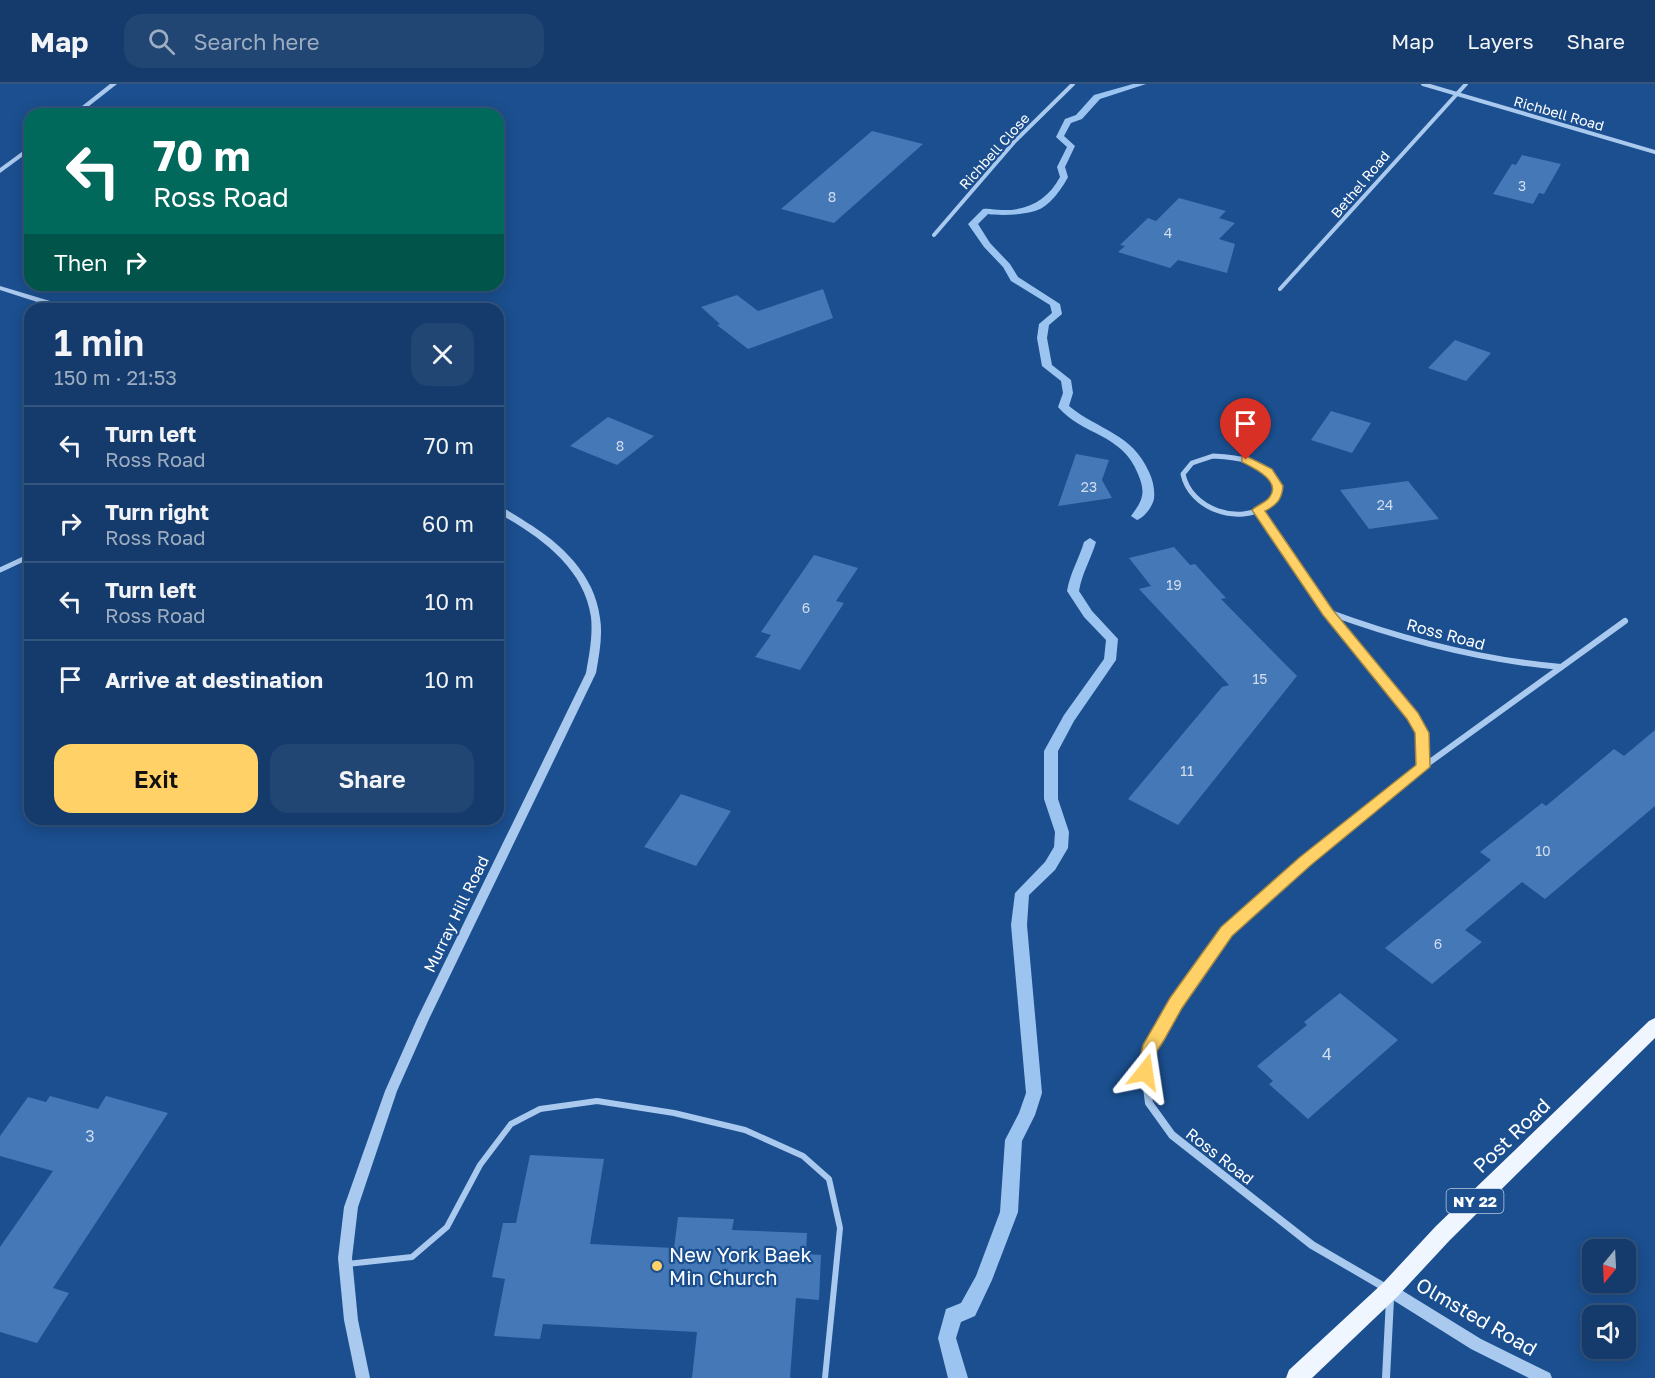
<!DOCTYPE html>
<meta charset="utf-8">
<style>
:root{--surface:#143b6b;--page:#214673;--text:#f1f3f6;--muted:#9dadc1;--line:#33557e;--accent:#ffd166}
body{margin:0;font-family:"Golos Text",sans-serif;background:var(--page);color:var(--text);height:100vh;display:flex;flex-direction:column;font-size:22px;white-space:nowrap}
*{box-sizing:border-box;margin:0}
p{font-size:20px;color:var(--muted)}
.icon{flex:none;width:33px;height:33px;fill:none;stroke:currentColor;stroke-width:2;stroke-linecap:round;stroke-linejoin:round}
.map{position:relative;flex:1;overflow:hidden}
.sheet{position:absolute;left:24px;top:219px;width:480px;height:522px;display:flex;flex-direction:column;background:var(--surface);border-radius:18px;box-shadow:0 3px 15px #0003,0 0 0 2px var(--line)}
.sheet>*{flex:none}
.banner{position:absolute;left:24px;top:24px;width:480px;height:183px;border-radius:18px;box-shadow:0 3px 15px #0003,0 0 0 2px var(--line);background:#00695c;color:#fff;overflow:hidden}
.needle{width:39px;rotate:198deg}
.tools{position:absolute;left:1582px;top:1155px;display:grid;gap:12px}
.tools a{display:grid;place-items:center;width:54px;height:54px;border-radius:12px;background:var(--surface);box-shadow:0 3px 15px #0003,0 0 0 2px var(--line);font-size:30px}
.pin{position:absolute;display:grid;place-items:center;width:51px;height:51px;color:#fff;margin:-62px -26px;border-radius:50% 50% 50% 0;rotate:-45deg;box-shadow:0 0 6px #0007}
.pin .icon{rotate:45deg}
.me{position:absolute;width:66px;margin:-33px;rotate:15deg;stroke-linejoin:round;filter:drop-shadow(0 0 4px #0008)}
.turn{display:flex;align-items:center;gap:21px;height:126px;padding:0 30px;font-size:27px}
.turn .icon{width:78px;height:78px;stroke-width:2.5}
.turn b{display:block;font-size:42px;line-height:51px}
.then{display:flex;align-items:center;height:57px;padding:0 30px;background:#0003;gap:12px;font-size:22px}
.round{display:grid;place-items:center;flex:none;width:63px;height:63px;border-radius:18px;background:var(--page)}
.headline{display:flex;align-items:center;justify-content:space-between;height:102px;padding:0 30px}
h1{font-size:36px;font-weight:600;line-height:45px}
.button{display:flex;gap:12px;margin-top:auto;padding:12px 30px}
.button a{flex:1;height:69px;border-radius:18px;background:var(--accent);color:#111;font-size:24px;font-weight:600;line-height:69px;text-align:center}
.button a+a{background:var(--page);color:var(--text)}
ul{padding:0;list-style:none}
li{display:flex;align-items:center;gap:18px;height:78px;padding:0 30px;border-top:2px solid var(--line)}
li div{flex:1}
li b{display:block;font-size:22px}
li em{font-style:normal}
header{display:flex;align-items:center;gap:36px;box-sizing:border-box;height:84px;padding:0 30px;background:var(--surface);border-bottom:2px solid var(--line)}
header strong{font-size:28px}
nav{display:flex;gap:33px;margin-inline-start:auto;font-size:21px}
.search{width:420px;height:54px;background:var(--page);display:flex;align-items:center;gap:15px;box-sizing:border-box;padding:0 21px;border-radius:18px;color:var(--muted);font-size:22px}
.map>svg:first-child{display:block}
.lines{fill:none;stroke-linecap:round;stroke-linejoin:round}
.stream{fill:#9cc4f0;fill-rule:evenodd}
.building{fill:#4478b7}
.service{stroke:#a9c9ee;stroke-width:6}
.minor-far3{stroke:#a9c9ee;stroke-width:4}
.minor-far2{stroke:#a9c9ee;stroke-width:5}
.minor-far1{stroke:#a9c9ee;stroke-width:6}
.minor{stroke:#a9c9ee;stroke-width:8}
.tertiary{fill:#a9c9ee;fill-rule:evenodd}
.primary{fill:#f0f6ff;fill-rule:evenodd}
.route{fill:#ffd166;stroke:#a68842;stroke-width:1.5}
.poi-dot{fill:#ffd166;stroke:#1b4f8f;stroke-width:2}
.labels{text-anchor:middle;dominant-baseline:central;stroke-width:4.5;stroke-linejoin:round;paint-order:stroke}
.far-street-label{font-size:14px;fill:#fff;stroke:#1b4f8f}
.number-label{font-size:14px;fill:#d0dded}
.shield{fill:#1b4f8f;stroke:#bbcadd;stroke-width:1.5}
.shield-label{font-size:15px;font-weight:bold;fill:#fff}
.street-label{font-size:16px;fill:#fff;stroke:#1b4f8f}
.near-number-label{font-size:16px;fill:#d0dded}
.near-street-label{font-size:20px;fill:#fff;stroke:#1b4f8f}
.near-poi-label{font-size:20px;fill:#fff;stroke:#1b4f8f;text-anchor:start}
</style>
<header>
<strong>Map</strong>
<div class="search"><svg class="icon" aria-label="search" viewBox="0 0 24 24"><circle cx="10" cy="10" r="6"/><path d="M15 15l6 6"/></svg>Search here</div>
<nav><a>Map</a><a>Layers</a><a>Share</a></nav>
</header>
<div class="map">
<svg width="1655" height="1294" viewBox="0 0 1655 1294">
<rect width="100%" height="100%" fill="#1b4f8f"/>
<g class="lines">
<!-- stream -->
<g class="stream">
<path d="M1133,0H1146L1100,15L1082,35L1071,39L1064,52L1075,62L1065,83L1068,93C1063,103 1051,120 1040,125C1027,131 1002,132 988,130L978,140L990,159L1010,180L1018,193L1060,220L1062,230L1049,241L1047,254L1052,281L1071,296L1073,309L1069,322C1098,346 1132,349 1149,388C1153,396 1155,406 1154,415C1152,423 1145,433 1137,436L1131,432C1143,416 1146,409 1138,390C1122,349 1083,352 1058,323L1063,309L1061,297L1042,282L1037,254L1039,240L1052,229L1050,221L1011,197L1003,183L984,163L968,140L983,125C989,124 995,126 1002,126C1027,127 1048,116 1060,93L1057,83L1067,63L1056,53L1065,35L1076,31L1094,11Z"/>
<path d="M1090,454L1096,458C1091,475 1082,489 1079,507L1092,527L1118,555L1116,576L1074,637L1058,667V715L1069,748L1068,764L1055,786L1029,811L1027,841L1042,1009L1035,1031L1022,1057L1018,1128L992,1196L975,1232L961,1238L956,1254L968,1294H948L938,1254L946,1225L961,1219L976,1192L1000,1128L1005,1056L1019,1029L1026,1009L1011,841L1015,809L1045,778L1054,763L1055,748L1044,715V667L1064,631L1104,575L1106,556L1084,533L1067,507C1070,489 1079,475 1084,458Z"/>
</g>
</g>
<!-- building -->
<g class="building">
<polygon points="872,47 923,60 834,139 781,125"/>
<polygon points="1522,71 1561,80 1544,110 1539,109 1533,120 1493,110 1512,80 1516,81"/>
<polygon points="1179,114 1226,127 1219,134 1235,139 1219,155 1235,160 1227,189 1178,176 1170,184 1118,168 1125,162 1120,161 1148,134 1156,137"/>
<polygon points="823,205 833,234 748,265 717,241 720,240 701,223 737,211 758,227"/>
<polygon points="1455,256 1491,269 1466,297 1428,284"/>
<polygon points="1331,327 1371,339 1352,369 1311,356"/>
<polygon points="608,333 654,352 617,381 570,362"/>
<polygon points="1076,370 1109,376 1102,396 1112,414 1058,422"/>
<polygon points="1408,397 1439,435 1369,445 1340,406"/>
<polygon points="1174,463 1190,481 1195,480 1226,514 1221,515 1297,592 1178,741 1128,715 1222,603 1229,601 1139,505 1151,502 1129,474"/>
<polygon points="814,471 858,484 836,517 844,519 800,586 755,573 771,551 761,548"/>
<polygon points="1655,646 1655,722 1545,815 1522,798 1465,846 1482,858 1432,900 1385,864 1491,776 1480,768 1542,719 1546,722 1614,665 1624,672"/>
<polygon points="681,710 731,727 696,782 644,763"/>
<polygon points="1340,909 1398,956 1308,1035 1269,1000 1273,997 1257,982 1307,941 1304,938"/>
<polygon points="50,1012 98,1025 106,1012 168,1029 53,1204 69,1209 37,1259 0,1248 0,1163 53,1087 0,1072 0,1052 28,1013 46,1018"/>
<polygon points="530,1071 604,1075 590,1160 674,1164 678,1133 734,1135 732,1146 807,1149 806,1170 821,1171 819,1216 796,1214 790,1294 692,1294 697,1248 543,1240 540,1255 494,1252 505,1195 492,1193 503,1139 516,1139"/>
</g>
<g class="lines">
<!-- service -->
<polyline class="service" points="347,1180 412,1173 447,1143 480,1081 511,1040 540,1025 597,1017 674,1029 745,1046 803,1072 829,1095 840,1144 825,1294"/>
<!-- minor-far3 -->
<g class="minor-far3">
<polyline points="1423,0 1655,68"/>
<polyline points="934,151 1015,57 1073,0"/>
<polyline points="1280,205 1466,0"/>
</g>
<!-- minor-far2 -->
<g class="minor-far2">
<path d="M1213,372C1233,373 1272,376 1276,400C1278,408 1275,416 1268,421C1239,442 1190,425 1183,390L1192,379Z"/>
<polyline points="1258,426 1312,506"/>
<polyline points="0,486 30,472"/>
</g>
<!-- minor-far1 -->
<g class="minor-far1">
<polyline points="1311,505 1327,528 1413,632 1422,649 1423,683"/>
<path d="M1328,528C1404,556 1480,576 1561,583"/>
<polyline points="1221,857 1227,848 1305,777 1423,683 1625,537"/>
</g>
<!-- minor -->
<g class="minor">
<polyline points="1222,855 1176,919 1149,966 1145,988 1149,1019 1172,1051 1312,1161 1386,1204"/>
<polyline points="1386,1294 1390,1215"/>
</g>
<!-- tertiary -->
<g class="tertiary">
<polygon points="110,0 117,0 79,30 72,30"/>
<polygon points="30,62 30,67 0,89 0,84"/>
<polygon points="0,202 70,223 71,225 59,225 0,206"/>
<path d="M498,422C508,426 517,432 526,438C561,459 595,491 600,534C603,552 599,571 596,589L429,935L397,1007L358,1123L352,1174L358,1236L370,1294H356L344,1236L338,1174L344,1123L385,1007L417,935L586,589C589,571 593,552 591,533C584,483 539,452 498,429Z"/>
<polygon points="1390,1199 1481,1255 1550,1289 1552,1294 1529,1294 1471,1265 1385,1211 1383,1206 1385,1201"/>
</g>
<!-- primary -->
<polygon class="primary" points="1655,934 1655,954 1450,1156 1397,1213 1312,1294 1286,1294 1289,1286 1383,1199 1436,1142 1649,937"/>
</g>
<!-- route -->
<path class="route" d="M1246,372L1272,385L1283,402C1282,415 1277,421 1265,427L1332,525L1418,629L1429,649L1430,683L1311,781L1232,852L1182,924L1164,956L1157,967L1151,993L1145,996L1139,993L1137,988L1143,961L1170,914L1221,843L1300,773L1416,681L1415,649L1407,635L1323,531L1252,426C1257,421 1263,420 1268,415C1284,398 1254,384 1242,378V373Z"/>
<!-- markers -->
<circle class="poi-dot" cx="657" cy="1182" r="6"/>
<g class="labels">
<!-- far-street labels -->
<g class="far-street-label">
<text transform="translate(1559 29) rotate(16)">Richbell Road</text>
<text transform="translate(994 67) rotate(-48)">Richbell Close</text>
<text transform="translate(1360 100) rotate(-50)">Bethel Road</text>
</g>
<!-- number labels -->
<g class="number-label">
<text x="1522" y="101">3</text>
<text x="832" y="112">8</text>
<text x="1168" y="148">4</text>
<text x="620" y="361">8</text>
<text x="1089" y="402">23</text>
<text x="1385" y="420">24</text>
<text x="1174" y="500">19</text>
<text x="806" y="523">6</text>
<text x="1260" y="594">15</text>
<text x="1187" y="686">11</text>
<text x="1543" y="766">10</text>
<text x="1438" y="859">6</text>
</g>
<!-- shield labels -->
<rect class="shield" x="1446.5" y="1105" width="57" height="24" rx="4.5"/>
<g class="shield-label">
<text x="1475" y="1117">NY 22</text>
</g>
<!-- street labels -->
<g class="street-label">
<text transform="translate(1446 550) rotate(15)">Ross Road</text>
<text transform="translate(456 830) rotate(-64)">Murray Hill Road</text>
<text transform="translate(1220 1072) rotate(38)">Ross Road</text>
</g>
<!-- near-number labels -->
<g class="near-number-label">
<text x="1327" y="970">4</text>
<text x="90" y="1052">3</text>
</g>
<!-- near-street labels -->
<g class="near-street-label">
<text transform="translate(1511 1051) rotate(-44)">Post Road</text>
<text transform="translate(1477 1232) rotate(30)">Olmsted Road</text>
</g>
<!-- near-poi labels -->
<g class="near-poi-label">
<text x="669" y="1170">New York Baek<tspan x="669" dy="23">Min Church</tspan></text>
</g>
</g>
</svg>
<div class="tools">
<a><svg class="needle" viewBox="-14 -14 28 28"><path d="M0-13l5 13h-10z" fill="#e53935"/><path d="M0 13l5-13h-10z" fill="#9dadc1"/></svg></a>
<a><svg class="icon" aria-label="sound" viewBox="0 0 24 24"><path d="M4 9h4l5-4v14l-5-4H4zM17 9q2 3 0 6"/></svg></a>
</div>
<div class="pin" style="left:1246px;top:376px;background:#d93025"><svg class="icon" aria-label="arrive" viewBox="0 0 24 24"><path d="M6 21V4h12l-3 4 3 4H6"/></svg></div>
<svg class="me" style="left:1145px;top:988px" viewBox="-20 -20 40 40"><path d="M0-17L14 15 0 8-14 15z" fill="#ffd166" stroke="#fff" stroke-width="4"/></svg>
<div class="banner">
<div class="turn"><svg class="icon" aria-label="left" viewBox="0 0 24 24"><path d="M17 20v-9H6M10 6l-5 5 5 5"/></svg><div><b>70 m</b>Ross Road</div></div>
<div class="then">Then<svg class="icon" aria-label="right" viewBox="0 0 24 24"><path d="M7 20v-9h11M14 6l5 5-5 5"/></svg></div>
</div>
<section class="sheet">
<div class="headline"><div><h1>1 min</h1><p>150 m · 21:53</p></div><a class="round"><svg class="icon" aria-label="close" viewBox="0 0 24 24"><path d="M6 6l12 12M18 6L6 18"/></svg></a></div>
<ul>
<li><svg class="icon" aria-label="left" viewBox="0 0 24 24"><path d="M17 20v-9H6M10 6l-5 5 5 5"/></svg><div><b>Turn left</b><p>Ross Road</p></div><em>70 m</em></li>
<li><svg class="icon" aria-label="right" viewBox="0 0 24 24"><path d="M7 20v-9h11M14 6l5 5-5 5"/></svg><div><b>Turn right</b><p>Ross Road</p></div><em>60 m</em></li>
<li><svg class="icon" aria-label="left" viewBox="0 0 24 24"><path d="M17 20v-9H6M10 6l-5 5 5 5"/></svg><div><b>Turn left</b><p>Ross Road</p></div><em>10 m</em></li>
<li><svg class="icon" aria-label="arrive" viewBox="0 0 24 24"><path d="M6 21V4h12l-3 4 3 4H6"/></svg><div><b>Arrive at destination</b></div><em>10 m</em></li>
</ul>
<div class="button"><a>Exit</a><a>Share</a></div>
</section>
</div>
